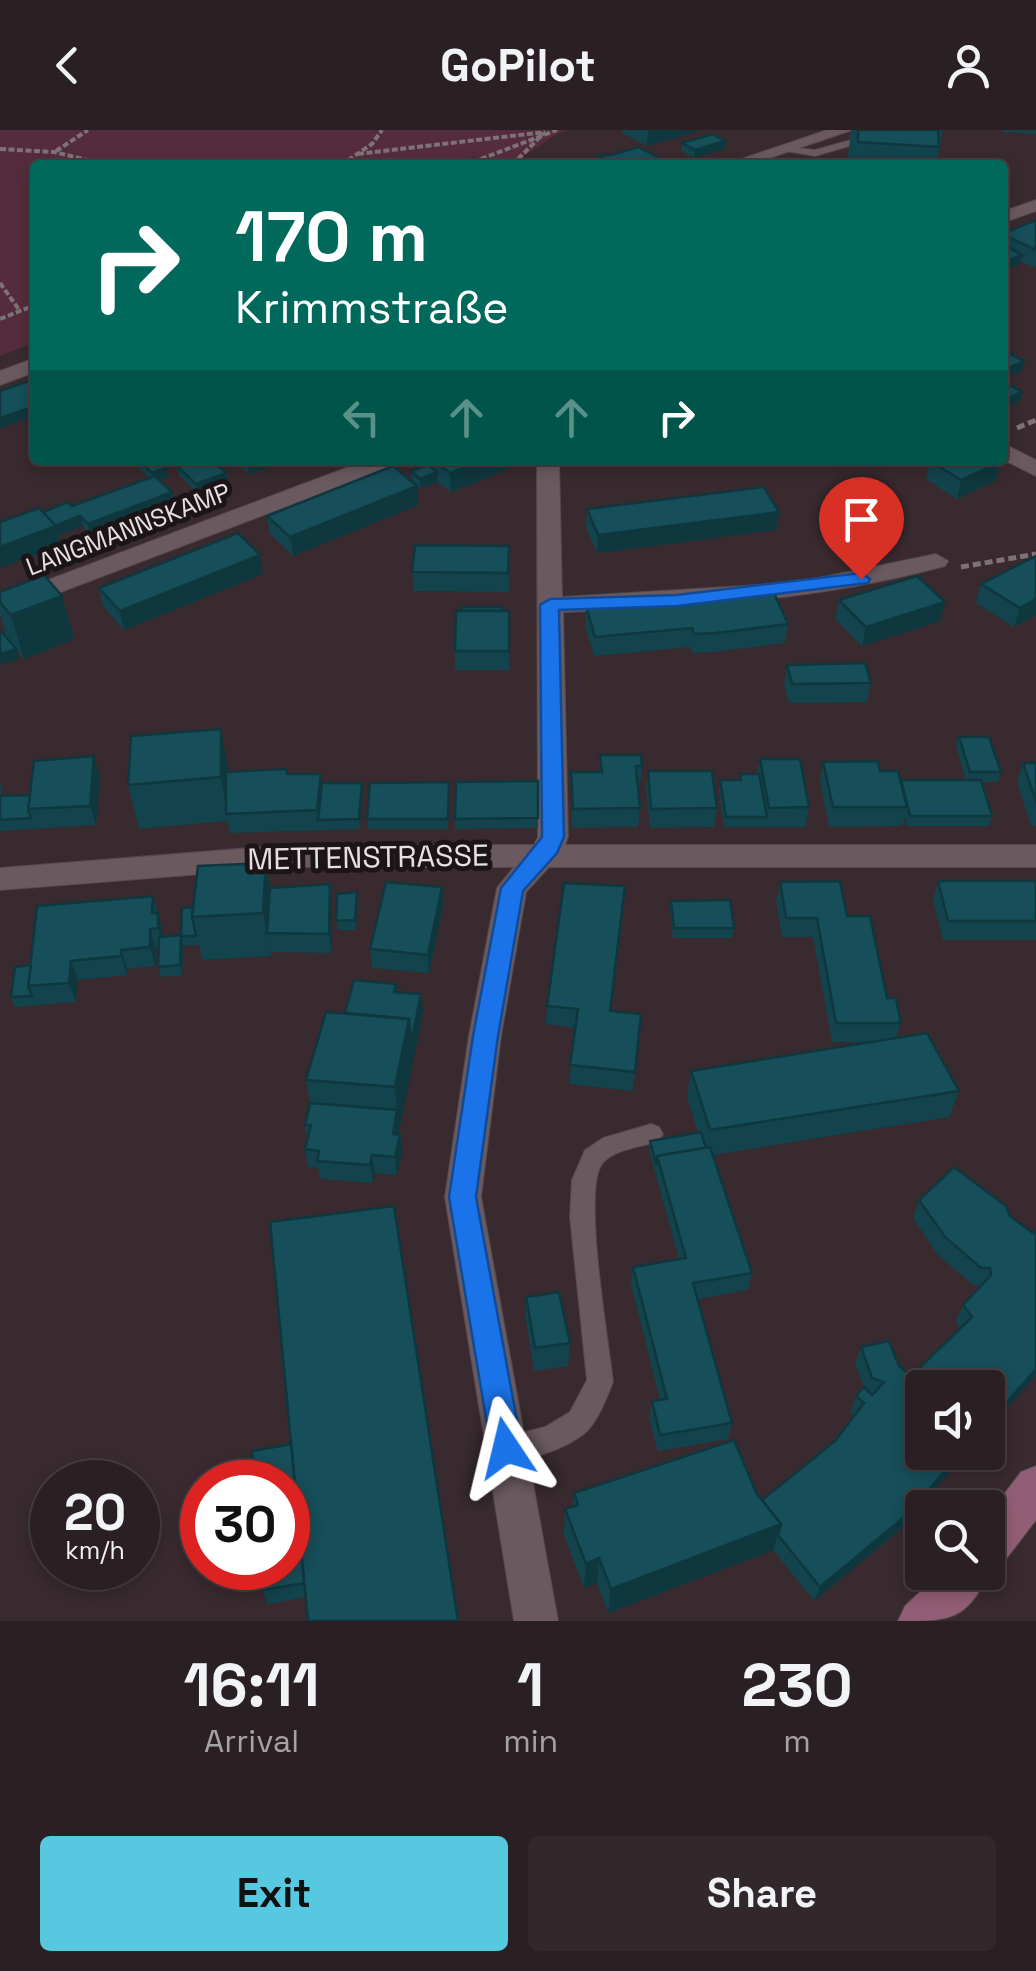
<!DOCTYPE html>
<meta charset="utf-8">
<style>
:root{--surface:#2a2023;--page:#32282b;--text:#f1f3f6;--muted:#a5a3a6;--line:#463e41;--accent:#56c9e1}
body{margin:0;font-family:"Space Grotesk",sans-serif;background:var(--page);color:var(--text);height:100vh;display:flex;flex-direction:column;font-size:38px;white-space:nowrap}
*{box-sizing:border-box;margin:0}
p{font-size:32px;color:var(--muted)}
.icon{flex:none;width:55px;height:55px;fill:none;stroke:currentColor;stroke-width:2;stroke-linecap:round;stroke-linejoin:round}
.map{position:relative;height:1491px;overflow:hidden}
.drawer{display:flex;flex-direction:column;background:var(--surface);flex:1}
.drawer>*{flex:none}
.banner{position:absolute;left:30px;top:30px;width:978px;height:305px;border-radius:10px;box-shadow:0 5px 15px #0003,0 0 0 2px var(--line);background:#00695c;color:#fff;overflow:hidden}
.controls{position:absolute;left:905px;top:1240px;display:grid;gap:20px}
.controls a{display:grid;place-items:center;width:100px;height:100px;border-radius:10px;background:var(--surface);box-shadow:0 5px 15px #0003,0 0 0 2px var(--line);font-size:50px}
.speed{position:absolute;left:30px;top:1330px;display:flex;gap:20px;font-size:50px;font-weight:700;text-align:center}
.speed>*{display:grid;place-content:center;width:130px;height:130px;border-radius:50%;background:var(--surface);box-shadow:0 5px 15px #0003,0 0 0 2px var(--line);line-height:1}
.speed small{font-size:25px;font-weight:400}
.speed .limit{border:15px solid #d22;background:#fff;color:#111}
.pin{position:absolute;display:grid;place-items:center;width:85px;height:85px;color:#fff;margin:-102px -42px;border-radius:50% 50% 50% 0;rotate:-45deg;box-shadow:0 0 10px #0007}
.pin .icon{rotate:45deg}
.me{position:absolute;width:110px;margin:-55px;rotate:350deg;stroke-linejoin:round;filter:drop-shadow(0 0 8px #0008)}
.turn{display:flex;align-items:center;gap:35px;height:210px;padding:0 40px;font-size:45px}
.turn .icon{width:130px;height:130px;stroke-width:2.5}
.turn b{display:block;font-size:70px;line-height:85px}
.lanes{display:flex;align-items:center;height:95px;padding:0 40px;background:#0003;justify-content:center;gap:50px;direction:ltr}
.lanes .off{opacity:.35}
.eta{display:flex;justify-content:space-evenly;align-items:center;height:170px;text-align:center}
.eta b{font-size:60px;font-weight:600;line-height:70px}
.cta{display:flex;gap:20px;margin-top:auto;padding:20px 40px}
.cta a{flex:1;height:115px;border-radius:10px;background:var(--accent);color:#111;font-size:40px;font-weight:600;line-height:115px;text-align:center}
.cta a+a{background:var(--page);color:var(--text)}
header{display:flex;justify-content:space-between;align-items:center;height:130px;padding:0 40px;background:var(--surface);font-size:45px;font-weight:600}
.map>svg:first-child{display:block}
.green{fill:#542c3d}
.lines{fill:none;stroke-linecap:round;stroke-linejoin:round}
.lane-casing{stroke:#53484c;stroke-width:2}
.street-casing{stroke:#53484c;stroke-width:2}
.secondary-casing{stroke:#53484c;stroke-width:2}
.path-far1{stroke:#7e7276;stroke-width:4;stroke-dasharray:6 2.5;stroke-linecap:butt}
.path{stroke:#7e7276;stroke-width:5;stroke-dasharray:8 4;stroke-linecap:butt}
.lane{fill:#6a5a60;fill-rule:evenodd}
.street{fill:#6a5a60;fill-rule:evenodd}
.secondary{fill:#925e75;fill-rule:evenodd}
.wall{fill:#13434d}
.shaded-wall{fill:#0f373e}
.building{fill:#164e59;stroke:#0f373e;stroke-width:2.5}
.route{fill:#1a73e8;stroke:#114b97;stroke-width:2.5}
.labels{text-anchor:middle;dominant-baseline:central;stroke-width:10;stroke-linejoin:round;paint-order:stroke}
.far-street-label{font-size:25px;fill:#e8dfe2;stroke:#1b1517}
.street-label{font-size:30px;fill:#e8dfe2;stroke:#1b1517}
</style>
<header><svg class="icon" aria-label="back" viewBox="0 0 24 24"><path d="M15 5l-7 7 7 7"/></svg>GoPilot<svg class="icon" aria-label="person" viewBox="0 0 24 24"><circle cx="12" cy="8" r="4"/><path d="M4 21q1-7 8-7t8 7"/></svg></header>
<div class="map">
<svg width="1036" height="1491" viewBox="0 0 1036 1491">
<rect width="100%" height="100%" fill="#382a2f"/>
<!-- green -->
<polygon class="green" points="0,0 569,0 557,4 511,35 35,35 35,212 0,226"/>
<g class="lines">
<defs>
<g id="lane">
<polygon points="887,0 904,0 815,26 774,19 780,16 815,20"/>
<path d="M651,994L659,997L663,1004L659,1011C642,1017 613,1019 602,1034C582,1061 609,1213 613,1252C607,1267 598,1291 586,1302C568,1318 519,1337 496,1327L493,1318L496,1309L545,1297L570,1282L587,1250L570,1087L572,1050L585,1020L603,1008Z"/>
</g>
<g id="street">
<polygon points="827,0 852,0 749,35 724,35"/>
<polygon points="1036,70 1036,81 1002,93 1002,82"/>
<polygon points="35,228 35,242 0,255 0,241"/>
<polygon points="1002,313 1036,330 1036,346 1002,329"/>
<polygon points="367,330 399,330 396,335 0,485 0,468"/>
<path d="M537,330H559L562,467L794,453L936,424L948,431L945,436C819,470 693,478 563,482L568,707L565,715H1036V737H549L526,762L501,906L481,1067L558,1491H514L445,1067L469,906L497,758L514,737H289L0,760V738L289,715H534L538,707Z"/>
</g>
<path id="secondary" d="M1036,1336V1390L1003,1433L988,1439L989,1442C967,1491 950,1491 898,1491L905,1476L941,1442H988V1385L1021,1342Z"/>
</defs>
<!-- lane casing -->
<use href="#lane" class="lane-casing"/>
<!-- street casing -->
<use href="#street" class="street-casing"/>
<!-- secondary casing -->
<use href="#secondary" class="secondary-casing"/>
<!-- path-far1 -->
<g class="path-far1">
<polyline points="0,19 54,22 108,35"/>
<polyline points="56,21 88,0"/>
<polyline points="358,24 545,2"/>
<polyline points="341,35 372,14 382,0"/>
<polyline points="465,35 557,0"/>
<polyline points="512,35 544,3"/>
<polyline points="0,153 20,181"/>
<polyline points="0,189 35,175"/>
</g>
<!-- path -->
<g class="path">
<polyline points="1017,298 1036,290"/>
<polyline points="961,437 1036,424"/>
</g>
<!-- lane -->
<use href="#lane" class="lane"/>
<!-- street -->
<use href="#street" class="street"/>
<!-- secondary -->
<use href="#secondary" class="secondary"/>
</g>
<!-- wall -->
<g class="wall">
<polygon points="622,0 702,0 647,16 622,3"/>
<polygon points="851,0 943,0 936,35 847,35"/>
<polygon points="1002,0 1036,0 1036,4 1003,2"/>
<polygon points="682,13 725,19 694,28 681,21"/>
<polygon points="1036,90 1036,136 1033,137 1020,131 1020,134 1005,139 1002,138 1002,104"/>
<polygon points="135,330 157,330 166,338 168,347 160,350 172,362 174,372 90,404 83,396 58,405 61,415 43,382 72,376 149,348 136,335"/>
<polygon points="233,330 281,330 282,333 249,344"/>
<polygon points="426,330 508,330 508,339 451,362 437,352 421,358 412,351 411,341 426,335"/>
<polygon points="930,331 1000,332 996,350 957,369 926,349"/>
<polygon points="177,336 226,343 228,352 197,363 179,345"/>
<polygon points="417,356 418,375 293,426 270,404 267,386"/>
<polygon points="587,379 779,382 776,400 597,423 586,397"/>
<polygon points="509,416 509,462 414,461 412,442"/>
<polygon points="1036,426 1036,485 1014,497 976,473 981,454"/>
<polygon points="263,444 124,500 103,476 99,458"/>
<polygon points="0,462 62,466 74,509 24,529 7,508 0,484"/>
<polygon points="839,470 940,491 862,516 835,489"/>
<polygon points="682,473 788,494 785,513 714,522 692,523 690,517 594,526 585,496 586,476"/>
<polygon points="502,481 509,481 509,540 455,540 455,521"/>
<polygon points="787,535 871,553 867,572 789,573 784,554"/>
<polygon points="959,607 1001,642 998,652 981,652 992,686 989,696 907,696 905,687 902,696 829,697 820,651 823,632 900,651 966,650 956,616"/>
<polygon points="600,625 642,636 640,655 638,655 640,678 638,697 572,698 571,642 599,642"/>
<polygon points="760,629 809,677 805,697 724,697 719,660 720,650 739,650 740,644 757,644"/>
<polygon points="1023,633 1036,633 1036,696 1031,696 1017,652"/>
<polygon points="648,641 717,678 714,697 650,698 646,660"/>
<polygon points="229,642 321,644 322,653 362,653 363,663 360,699 230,703 227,691 139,699 128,655"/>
<polygon points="100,646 96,695 0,701 0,653 2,659 1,666 30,665"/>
<polygon points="538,651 538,698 455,699 455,689"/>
<polygon points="449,652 448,699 368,699 367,689"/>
<polygon points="266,733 270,758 332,773 332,823 271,822 271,826 202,830 199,815 183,816 182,845 161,847 158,837 159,817 156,818 155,836 127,839 127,845 78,850 76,872 15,877 11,867 31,835 153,766 163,802 163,807 181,805 193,777"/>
<polygon points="938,751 1036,751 1036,810 943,810 933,770"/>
<polygon points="780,752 847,786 901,893 896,908 959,961 949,987 713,1025 752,1143 748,1160 698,1169 732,1293 728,1309 658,1321 649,1287 652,1271 660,1270 631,1154 633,1137 679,1129 649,1020 650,1011 698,1003 687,967 691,941 876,912 832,912 813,807 782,807 776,771"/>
<polygon points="442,757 443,777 429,843 372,838 370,819"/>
<polygon points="671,771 734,798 732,808 673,808 670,780"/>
<polygon points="358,772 356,800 338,800 336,791"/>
<polygon points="624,775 611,881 641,884 633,961 569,954 575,898 546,894 547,876"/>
<polygon points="396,854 397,862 423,883 398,1004 400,1005 402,1023 397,1045 375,1043 373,1053 320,1049 318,1038 308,1037 305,1019 307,1009 305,995 310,973 306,950 345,883"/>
<polygon points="919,1070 1010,1086 1033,1103 1036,1100 1036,1245 988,1300 988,1258 922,1322 967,1322 896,1403 814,1471 773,1420 608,1483 597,1453 584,1458 564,1405 565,1379 573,1377 574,1363 757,1364 762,1370 835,1311 854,1286 850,1282 856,1266 864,1257 855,1233 861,1217 899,1236 911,1246 960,1198 956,1191 963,1175 982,1155 973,1155 938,1125 913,1088"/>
<polygon points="526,1167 570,1213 568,1236 534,1241 526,1191"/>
<polygon points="291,1314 306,1467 267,1474 263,1460"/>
</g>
<!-- shaded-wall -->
<g class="shaded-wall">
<polygon points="650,0 702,0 647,16 648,1"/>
<polygon points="725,11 725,19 694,28 695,20"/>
<polygon points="1022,125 1020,134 1005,139 1007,131"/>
<polygon points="1024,231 1022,241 1002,249 1002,241"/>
<polygon points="1022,262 1020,271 1002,279 1002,271"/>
<polygon points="35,276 35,286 0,298 0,288"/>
<polygon points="247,330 281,330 282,333 249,344"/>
<polygon points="484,330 508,330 508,339 451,362 450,343"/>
<polygon points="853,330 885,330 852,337"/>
<polygon points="1000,332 996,350 957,369 961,350"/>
<polygon points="166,338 168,347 154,352 152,343"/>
<polygon points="437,342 437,352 421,358 420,349"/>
<polygon points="226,343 228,352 197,363 196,354"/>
<polygon points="417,356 418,375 293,426 290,407"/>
<polygon points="172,362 174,372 90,404 88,394"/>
<polygon points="779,382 776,400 597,423 598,405"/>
<polygon points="80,386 83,396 58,405 61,415 0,438 0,417"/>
<polygon points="260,425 263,444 124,500 120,481"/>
<polygon points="62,466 74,509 24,529 11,485"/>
<polygon points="1036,469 1036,485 1014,497 1020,478"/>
<polygon points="945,472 940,491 862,516 866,497"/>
<polygon points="16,519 19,529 0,535 0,524"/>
<polygon points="221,599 229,643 228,684 221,647"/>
<polygon points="94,626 100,646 96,695 90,676"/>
<polygon points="362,653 363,663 360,699 359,689"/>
<polygon points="266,733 273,777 267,803 271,826 263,783"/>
<polygon points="330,754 332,773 332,823 329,804"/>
<polygon points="442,757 443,777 429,843 428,825"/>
<polygon points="357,762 358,772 356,800 355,790"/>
<polygon points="158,783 163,802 162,817 158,798"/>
<polygon points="150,799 156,818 155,836 150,817"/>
<polygon points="181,806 183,816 182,845 180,835"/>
<polygon points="121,820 127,839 127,845 121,826"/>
<polygon points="71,831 78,850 76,872 69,853"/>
<polygon points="421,864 423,883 395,1022 393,1004 397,981 395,957 409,889"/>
<polygon points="400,1005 402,1023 397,1045 395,1027"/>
<polygon points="372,1025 375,1043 373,1053 370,1035"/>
<polygon points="1036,1239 1036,1245 988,1300 988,1294"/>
<polygon points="962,1322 967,1322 896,1403 814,1471 820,1457"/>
<polygon points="781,1394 773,1420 608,1483 611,1459"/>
<polygon points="599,1428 597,1453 584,1458 586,1434"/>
</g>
<!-- building -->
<g class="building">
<polygon points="858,0 938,0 939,17 858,12"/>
<polygon points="713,4 725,11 695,20 682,13"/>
<polygon points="638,17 664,30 644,35 584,35 607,30 598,25 611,25"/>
<polygon points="474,28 487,35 449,35"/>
<polygon points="1036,90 1036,120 1002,104"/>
<polygon points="1003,114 1022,125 1007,131 1002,128"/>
<polygon points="1002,220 1024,231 1002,241"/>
<polygon points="35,249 35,276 0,288 0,261"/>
<polygon points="1002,251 1022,262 1002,271"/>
<polygon points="139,330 157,330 166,338 152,343"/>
<polygon points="194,330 213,330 226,343 196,354 177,336"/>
<polygon points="433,330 484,330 450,343"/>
<polygon points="997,330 1000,332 961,350 930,331"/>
<polygon points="428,335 437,342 420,349 411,341"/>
<polygon points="393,336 417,356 290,407 267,386"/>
<polygon points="155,346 172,362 88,394 80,386 55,396 43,382 68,372 72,376"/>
<polygon points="764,357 779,382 598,405 587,379"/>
<polygon points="39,378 56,396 0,417 0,392"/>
<polygon points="238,403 260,425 120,481 99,458"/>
<polygon points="415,415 509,416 508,443 412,442"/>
<polygon points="1036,426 1036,469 1020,478 981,454"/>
<polygon points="44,445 62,466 11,485 0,472 0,462"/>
<polygon points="917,446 945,472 866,497 839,470"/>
<polygon points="774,463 788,494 716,503 694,504 692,498 595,507 586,476 680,468 682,473"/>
<rect x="462" y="477" width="40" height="4"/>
<polygon points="456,481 509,481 509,521 455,521"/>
<polygon points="0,501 1,501 16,519 0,524"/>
<polygon points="865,533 871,553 792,554 787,535"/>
<polygon points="221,599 221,647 128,655 131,606"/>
<polygon points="959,607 989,607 1001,642 970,642"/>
<polygon points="600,625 641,625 642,636 636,636 640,678 573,679 571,642 602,642"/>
<polygon points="94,626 90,676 28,679 34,631"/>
<polygon points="760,629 800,629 809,677 769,678"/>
<polygon points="878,631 880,641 898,641 907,677 833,677 823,632"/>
<polygon points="1023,633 1036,633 1036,672"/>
<polygon points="287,639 287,644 321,644 317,680 226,684 226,642"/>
<polygon points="648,641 712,641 717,678 651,679"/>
<polygon points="740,644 759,644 767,687 726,687 720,650 741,650"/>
<polygon points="901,650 981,650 992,686 910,686"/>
<polygon points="538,651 538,688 455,689 456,652"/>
<polygon points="449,652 448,689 367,689 370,653"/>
<polygon points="322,653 362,653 359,689 318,690"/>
<polygon points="30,665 28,679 31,688 0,690 0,666"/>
<polygon points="266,733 263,783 192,787 198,736"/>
<polygon points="840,751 847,786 870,786 887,868 896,868 901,893 836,893 817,788 786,788 780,752"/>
<polygon points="938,751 1036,751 1036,791 948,791"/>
<polygon points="386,752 442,757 428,825 370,819"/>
<polygon points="564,753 625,756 610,881 641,884 635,942 570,935 578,879 547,876"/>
<polygon points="330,754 329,804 267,803 270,758"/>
<polygon points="357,762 355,790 336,791 337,764"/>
<polygon points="153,766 152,783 158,783 158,798 150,799 150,817 121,820 121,826 71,831 69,853 28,856 37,776"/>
<polygon points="730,770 734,798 674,798 671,771"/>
<polygon points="193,777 192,787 196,806 181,806 180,835 158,837 159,807 181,805 182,778"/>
<polygon points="31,835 28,856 32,866 11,867 15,837"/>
<polygon points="354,850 396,854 394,862 421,864 411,913 409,889 345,883"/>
<polygon points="326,882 409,889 395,957 306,950"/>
<polygon points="927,903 959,961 710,1000 691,941"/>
<polygon points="310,973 397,980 393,1004 400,1005 395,1027 372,1025 370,1035 317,1031 319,1021 305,1019 311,995 305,995"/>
<polygon points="701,1002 706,1018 657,1026 656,1035 650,1011"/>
<polygon points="710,1017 752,1143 693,1153 732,1293 660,1305 652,1271 667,1269 633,1137 686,1128 657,1026"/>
<polygon points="954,1037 1006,1076 1010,1086 1033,1103 1036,1100 1036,1239 988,1294 988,1258 922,1258 922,1322 962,1322 903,1388 820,1457 778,1405 781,1394 762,1370 835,1311 864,1273 856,1266 864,1257 872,1265 884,1252 872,1248 861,1217 889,1211 899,1236 911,1246 972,1187 963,1175 991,1145 990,1138 981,1138 945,1107 919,1070"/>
<polygon points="394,1076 458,1491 308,1491 270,1092"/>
<polygon points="559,1162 570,1213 535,1218 526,1167"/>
<polygon points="734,1310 757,1364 781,1394 611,1459 599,1428 586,1434 565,1379 578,1375 574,1363"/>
<polygon points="291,1314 304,1453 263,1460 261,1438 288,1438 288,1352 255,1352 252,1321"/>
</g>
<!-- route -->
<polygon class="route" points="861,443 870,449 868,453 677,476 559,480 564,707 557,723 523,761 498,906 476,1067 522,1318 517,1328 506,1333 495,1328 491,1318 449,1067 473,906 501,758 542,707 540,475 550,469 677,465"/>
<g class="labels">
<!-- far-street labels -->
<g class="far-street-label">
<text transform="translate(128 399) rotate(-21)">LANGMANNSKAMP</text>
</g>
<!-- street labels -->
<g class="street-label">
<text transform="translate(368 727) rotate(-1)">METTENSTRASSE</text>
</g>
</g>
</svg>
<div class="controls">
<a><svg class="icon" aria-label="sound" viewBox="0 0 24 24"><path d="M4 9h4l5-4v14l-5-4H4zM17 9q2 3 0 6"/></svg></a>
<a><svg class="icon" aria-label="search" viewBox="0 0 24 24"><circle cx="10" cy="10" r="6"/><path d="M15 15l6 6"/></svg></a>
</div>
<div class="speed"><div>20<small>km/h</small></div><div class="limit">30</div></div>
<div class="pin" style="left:861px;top:449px;background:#d93025"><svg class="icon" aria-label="arrive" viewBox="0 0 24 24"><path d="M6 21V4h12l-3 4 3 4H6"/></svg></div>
<svg class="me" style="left:506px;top:1318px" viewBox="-20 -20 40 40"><path d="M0-17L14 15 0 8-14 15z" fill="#1a73e8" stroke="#fff" stroke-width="4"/></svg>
<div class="banner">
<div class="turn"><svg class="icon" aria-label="right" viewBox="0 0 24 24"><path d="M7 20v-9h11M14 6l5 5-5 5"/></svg><div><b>170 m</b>Krimmstraße</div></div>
<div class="lanes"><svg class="icon off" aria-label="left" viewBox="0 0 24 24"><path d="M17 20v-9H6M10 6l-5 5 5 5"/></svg><svg class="icon off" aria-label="ahead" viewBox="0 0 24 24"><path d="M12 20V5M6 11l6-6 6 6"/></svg><svg class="icon off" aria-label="ahead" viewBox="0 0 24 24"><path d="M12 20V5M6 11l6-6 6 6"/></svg><svg class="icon" aria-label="right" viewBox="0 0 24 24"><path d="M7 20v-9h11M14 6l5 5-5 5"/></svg></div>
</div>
</div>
<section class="drawer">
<div class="eta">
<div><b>16:11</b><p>Arrival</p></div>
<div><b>1</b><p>min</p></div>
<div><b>230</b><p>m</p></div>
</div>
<div class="cta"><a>Exit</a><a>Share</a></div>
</section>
